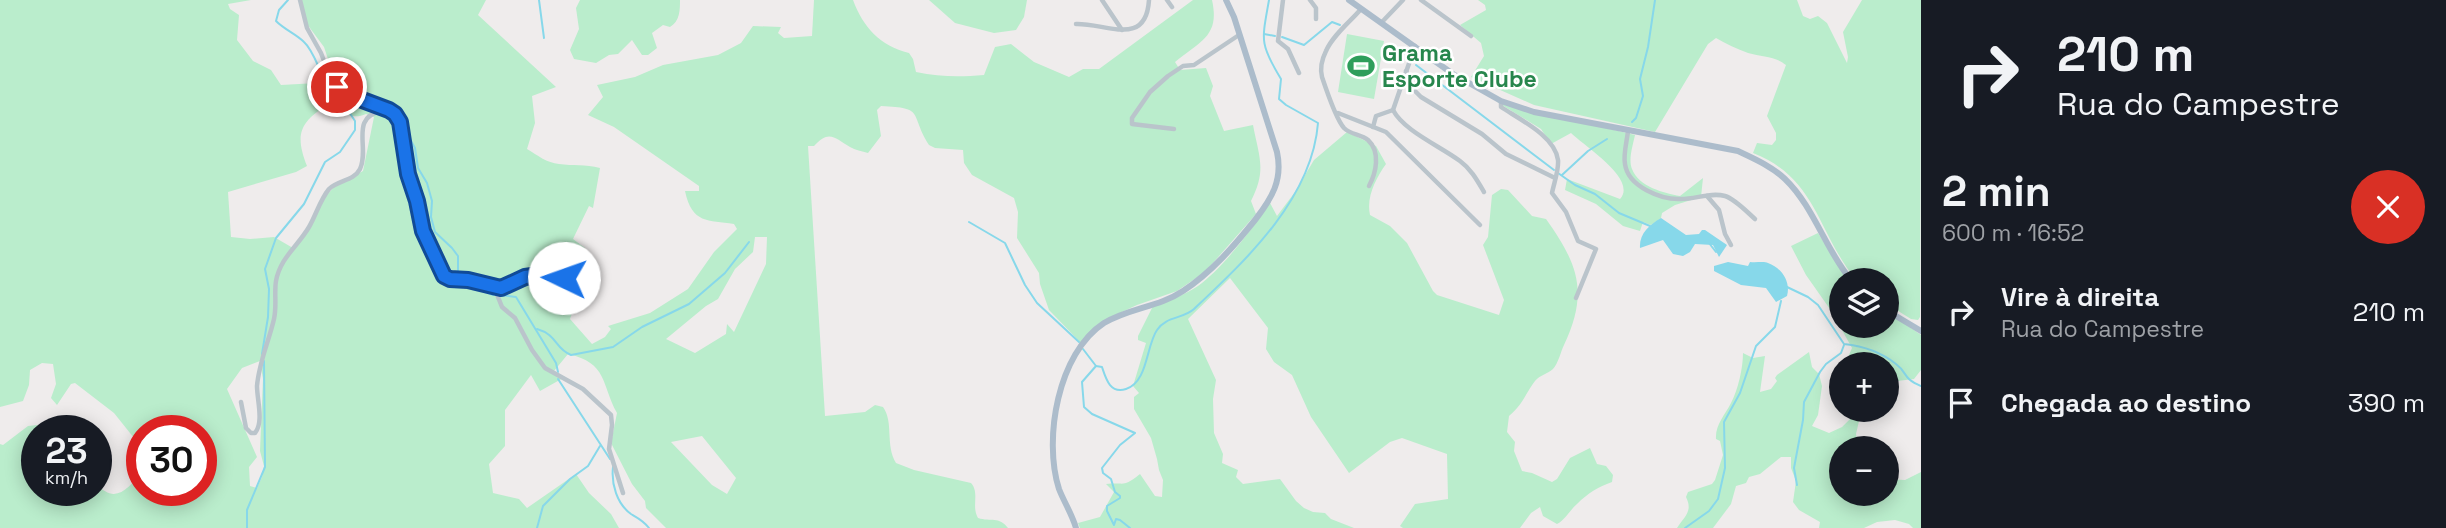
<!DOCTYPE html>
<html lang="pt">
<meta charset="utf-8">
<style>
:root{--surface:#171b24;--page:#242831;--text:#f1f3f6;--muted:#9ea1a6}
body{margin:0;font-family:"Space Grotesk",sans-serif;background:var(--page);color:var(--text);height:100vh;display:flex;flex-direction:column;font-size:26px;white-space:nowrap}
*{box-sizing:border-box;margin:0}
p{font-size:23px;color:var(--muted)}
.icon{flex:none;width:38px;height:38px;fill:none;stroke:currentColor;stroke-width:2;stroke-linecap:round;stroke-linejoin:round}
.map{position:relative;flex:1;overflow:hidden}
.sheet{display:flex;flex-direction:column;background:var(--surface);width:525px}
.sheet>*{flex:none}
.banner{background:#171b24;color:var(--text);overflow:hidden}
.controls{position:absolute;left:1829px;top:268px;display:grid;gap:14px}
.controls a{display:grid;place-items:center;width:70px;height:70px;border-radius:50%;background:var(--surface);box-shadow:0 4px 18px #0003;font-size:35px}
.speed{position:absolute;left:21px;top:415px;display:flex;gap:14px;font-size:35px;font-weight:700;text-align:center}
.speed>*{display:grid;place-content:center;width:91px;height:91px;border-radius:50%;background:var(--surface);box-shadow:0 4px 18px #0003;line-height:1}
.speed small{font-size:18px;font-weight:400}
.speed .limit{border:10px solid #d22;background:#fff;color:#111}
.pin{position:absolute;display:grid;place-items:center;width:60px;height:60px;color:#fff;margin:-30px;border:4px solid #fff;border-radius:50%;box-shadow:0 2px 7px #0007}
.me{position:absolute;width:77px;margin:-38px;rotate:273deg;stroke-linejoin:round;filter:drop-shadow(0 0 5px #0008)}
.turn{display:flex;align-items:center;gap:24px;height:147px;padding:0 21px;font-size:32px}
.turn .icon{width:91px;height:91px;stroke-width:2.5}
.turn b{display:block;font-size:49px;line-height:60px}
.round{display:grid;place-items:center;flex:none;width:74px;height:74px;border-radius:37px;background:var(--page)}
.summary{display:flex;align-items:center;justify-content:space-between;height:119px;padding:0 21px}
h1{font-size:42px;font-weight:700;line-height:52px}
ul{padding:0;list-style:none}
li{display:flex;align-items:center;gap:21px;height:91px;padding:0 21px}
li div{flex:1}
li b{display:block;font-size:26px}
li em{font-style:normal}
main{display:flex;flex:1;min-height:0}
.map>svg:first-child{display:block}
.green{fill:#baedcc;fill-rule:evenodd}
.water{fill:#87d8ea}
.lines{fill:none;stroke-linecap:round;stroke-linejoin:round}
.stream{stroke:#87d8ea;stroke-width:2}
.minor{stroke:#bac4cb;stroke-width:4.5}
.major{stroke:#acbccb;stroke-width:6}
.route-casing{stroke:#114b97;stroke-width:18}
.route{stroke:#1a73e8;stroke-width:12}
.labels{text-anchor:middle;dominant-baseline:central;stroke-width:5;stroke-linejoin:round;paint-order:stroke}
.leisure-label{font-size:23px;font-weight:bold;fill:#27864d;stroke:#fff;text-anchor:start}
</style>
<main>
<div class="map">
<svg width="1921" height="528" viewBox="0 0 1921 528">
<rect width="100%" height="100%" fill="#efecec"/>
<!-- green -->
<g class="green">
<path d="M0,0H251L228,4L230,9L239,15L237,40L253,61L271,70L281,85L317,83L330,65L324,47L304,20L301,0H486L478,15L556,87L532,96L535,123L527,149C537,155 547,163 559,164C573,166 585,164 600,168L593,208L589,206L573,239L585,248L584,258L569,278L587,300L575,304L570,319L592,344L605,337L611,329L608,326L650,313L688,289L714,252L737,229L734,224C708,220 692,224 685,191H699V186L614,127L588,115L603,97L597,85L635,77L663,65L718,55L741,43L753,26L781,27L778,33L784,38L812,36L814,0H853C863,27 880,46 909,53L913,59L916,72C940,77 960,77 984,75L995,47L1011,44L1034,62L1069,77L1083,69H1099L1193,0H1212C1220,36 1201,41 1175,62L1180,70L1206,68L1213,86L1210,96L1224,131L1253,125C1259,157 1267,170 1251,201L1256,214L1205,272L1177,291L1137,305L1111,317L1081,343L1049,310L1040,284L1039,273L1017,238L1018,212L1014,198L972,175L964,163L963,150L935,148L929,145C909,113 926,108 881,106L877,110L881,136L868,153C862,151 855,150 850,147C835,138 829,129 814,146H808L825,416L865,412L875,405L883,407C894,422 885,445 896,463L914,470L971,483C980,493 971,506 978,518C991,522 999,516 1008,528H666L646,508L645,501L632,484L611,443L617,413C601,384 608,363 568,354L554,371L565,377L540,391L531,375L505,410V446L489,464L493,493L519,499L527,508L576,474L589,493L611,514L619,528H0V444L3,445L28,426L37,425L45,430H37V490H96V483C115,506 129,488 142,471V490H201V430H142V448L114,413L75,383L71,384L57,405L51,398L56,384L53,364L42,363L30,370L29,385L23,401L0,407ZM327,105C341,110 350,121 366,114L374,117L363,171L336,185L323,199L309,229L293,248L274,237L250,239L231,237L228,192L296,172L307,166C295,135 299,123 327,105ZM755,237H767L766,264L734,332L727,324L726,334L695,353L666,339L706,306L718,299L735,269L753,252ZM260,361L263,379L260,451L264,466L262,477L257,488L250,486L249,467L257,457L227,389L242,368ZM702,436L736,478L727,494L712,485L671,442Z"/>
<path d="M580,0H680C680,10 680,21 670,27L663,25L652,33L657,48L648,55H642L632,40L618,54L609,55L596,63L574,59L570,50L579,29L576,8Z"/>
<polygon points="929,0 1027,0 1024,17 1016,30 994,33 955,23"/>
<path d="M1478,0H1797L1803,16L1810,19L1818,16L1827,23L1847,63L1848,57L1843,32L1862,0H1921L1920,317L1918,320L1911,319L1887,304L1886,280H1856C1817,232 1817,178 1753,153L1757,143L1772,145L1776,140V133L1767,116L1786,65C1775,56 1762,57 1748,53C1737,49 1726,44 1716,38L1708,44L1655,132L1534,105L1471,77L1484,56L1481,43L1460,25L1486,10L1485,5Z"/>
<polygon points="1347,34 1384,41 1374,99 1338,92"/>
<path d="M1497,102L1635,135C1633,145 1628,159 1632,169C1639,187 1664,193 1680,196L1703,178L1701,197L1675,205L1662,213L1661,218L1651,225L1643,222L1640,231L1623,226L1596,204L1565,190L1567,179L1620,199C1638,179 1584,146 1571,133L1551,144L1541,129Z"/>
<path d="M1347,132L1376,146L1386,164C1376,178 1366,197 1370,215L1390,226L1407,243L1433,291L1437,295L1499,315L1504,300L1483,245L1488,237L1492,195L1501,189L1508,190L1532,216L1546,219C1578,264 1589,292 1564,345C1561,351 1558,364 1553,369C1547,374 1540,375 1535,381C1524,396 1524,403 1509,416L1507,432L1515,442L1514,451L1522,471L1532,473L1552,482L1557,479L1570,458L1590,448L1597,464L1606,466L1613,475L1612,482C1598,487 1588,493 1577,504C1570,510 1565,520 1557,524L1543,516L1540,507L1531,513L1520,528H1403L1400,526L1415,504L1448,499L1447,454L1402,438L1390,442L1349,473L1311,417L1292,375L1274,362L1266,349L1268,328L1230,278L1188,319L1216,380L1213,399L1214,433L1223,454L1222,463L1238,470L1236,477L1243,484L1280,479L1296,501L1304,508L1313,512L1325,513L1331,519L1354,528H1080L1078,523L1100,517L1114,492L1106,484C1127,482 1122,488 1140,474L1155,496L1162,497L1163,480L1159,470L1157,459L1151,438L1134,409V397L1139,393L1133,386L1146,343L1138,340V336L1153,306C1169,301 1184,295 1198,286C1223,268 1252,229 1270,203L1277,216L1295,192L1314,160Z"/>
<polygon points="1818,233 1847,280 1841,280 1841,326 1886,326 1887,315 1901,321 1921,335 1921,370 1914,379 1889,382 1887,380 1886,364 1871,364 1862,358 1855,364 1846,362 1852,348 1832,312 1806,275 1791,246"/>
<path d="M1809,352L1812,367L1819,374L1822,386L1818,415L1812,426L1829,433L1842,427L1854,415L1859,421L1856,434L1858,446L1871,448H1841V494H1886L1887,479L1905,480L1921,472V528H1913L1909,524L1895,520L1877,522L1864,528H1819L1820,522L1799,510L1793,502L1796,481L1791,468V457H1781L1760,474L1749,477L1746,483L1736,486L1731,504L1713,528H1677C1685,516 1693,511 1686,497L1688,492L1712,484L1715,480L1723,455L1720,441L1716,439C1715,425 1725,415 1731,403C1738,390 1743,368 1743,353L1753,358L1765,356L1760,392L1771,389L1777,381L1775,378L1777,375Z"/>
</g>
<!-- water -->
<g class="water">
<path d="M1661,218L1686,235L1699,234L1702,230H1705L1727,245L1719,257L1713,245L1695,244L1690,252L1683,256L1673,254L1663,240L1640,248C1639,234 1649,225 1661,218Z"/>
<path d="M1728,262L1748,266L1750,262C1756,263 1764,261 1768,263C1782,268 1791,282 1787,296L1776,302L1766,288L1741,285L1714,271V266Z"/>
</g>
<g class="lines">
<!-- stream -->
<g class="stream">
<path d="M288,0L279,10L276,21C285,30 296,34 304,42C313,50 326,83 328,93L340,98L348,97L368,106"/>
<polyline points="539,0 544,38"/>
<polyline points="1264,34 1275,36"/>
<polyline points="1282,37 1304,45 1332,22 1340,25"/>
<polyline points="1416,65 1554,170"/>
<polyline points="376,102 389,104 404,119 406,132 415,148 418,168 427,183 432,201 431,217 435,232 452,248 458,256 458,275"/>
<polyline points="1632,122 1636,118 1643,96 1640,79 1648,47 1655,0"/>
<polyline points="1558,173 1575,185 1595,194 1619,213 1650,226"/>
<polyline points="1562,175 1588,151 1607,139"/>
<polyline points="969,222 1005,243 1025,285 1037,303 1079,342"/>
<polyline points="1709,243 1716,252"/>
<polyline points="461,282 493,295"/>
<path d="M1787,287L1808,297L1818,305L1844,344C1863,346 1881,352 1896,364C1908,373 1902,378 1921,386"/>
<polyline points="499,295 516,297 556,363 558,372"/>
<path d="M537,329C558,335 554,348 571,355L613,347L642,327L689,304L725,273L749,242"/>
<path d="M1083,349L1096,366L1102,367C1106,379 1110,394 1126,389C1148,382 1146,346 1157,330C1166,316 1183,319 1194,309C1246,260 1312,199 1318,123L1286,105L1279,99L1281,79C1259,43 1262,40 1269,0"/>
<polyline points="262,354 268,317 269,289 265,269 276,238 304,204 325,162 340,152 355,130 355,121 340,98"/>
<polyline points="1096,366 1082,382 1084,407 1092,414 1135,433 1120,445 1102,468 1103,473 1111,479 1115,492 1120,496 1120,498 1107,506 1107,511 1114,525 1116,519 1120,520 1130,528"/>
<polyline points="558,379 610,459"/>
<path d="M613,467C611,484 617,504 631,514C638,518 644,521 649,528"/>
<polyline points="1797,485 1794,468 1803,420 1804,402 1820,372 1826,364 1841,353 1844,345"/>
<polyline points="247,528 247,510 265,467 264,361"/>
<polyline points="537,528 543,506 570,479 588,466 600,446"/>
<polyline points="1685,528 1709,511 1718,499 1725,468 1724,422 1740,393 1756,346 1775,327 1781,301"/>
</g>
<!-- minor -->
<g class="minor">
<path d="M300,0L307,28L321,53L332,82L346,93L389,110L400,122L408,174L417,201L423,231L444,276L450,279L468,280L501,288C507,286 511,282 516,280C532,273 548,276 564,278"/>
<polyline points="1102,0 1122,30"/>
<polyline points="1167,0 1172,7"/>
<polyline points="1283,0 1278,41 1288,49 1299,73"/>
<polyline points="1310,0 1316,8 1316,19"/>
<polyline points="1421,0 1471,36"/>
<path d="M1361,9C1350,22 1333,35 1326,51C1322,59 1320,69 1322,77C1326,89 1336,119 1344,128C1351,135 1361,134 1368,140C1381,152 1376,173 1369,186"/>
<polyline points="1382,22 1403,0"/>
<path d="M1076,24C1106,23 1146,48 1149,0"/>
<polyline points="1406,71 1414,90 1421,97 1482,134 1506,154 1555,178"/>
<path d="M1501,101V107C1519,119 1555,136 1558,160C1559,170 1554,183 1552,193L1566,212L1578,241L1596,249L1576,298"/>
<path d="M1393,110C1404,131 1440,146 1460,161C1471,169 1477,180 1484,192"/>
<polyline points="1338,113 1386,132 1480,225"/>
<polyline points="1373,127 1376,116 1393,110 1415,46"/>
<polyline points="1174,129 1132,124 1132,118 1150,92 1168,76 1183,66 1194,65 1239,35"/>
<path d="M1628,131C1627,141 1623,154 1625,164C1628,187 1662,200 1681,199C1696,199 1711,192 1725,196C1735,199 1747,212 1755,219"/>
<polyline points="1707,196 1719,210 1725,234 1731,245"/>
<polyline points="494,287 502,307 515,318 532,350 545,368 583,389 611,415 612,425 609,449 623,493"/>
<path d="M241,402L246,428L251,433H255C264,422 257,400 257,386C259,362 269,341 274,319C277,306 274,293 276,281C280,258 298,246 309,227C316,215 320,200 329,189C338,180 354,181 360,169C370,148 349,117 382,111L384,108"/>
</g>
<!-- major -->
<g class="major">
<path d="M1349,0L1453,74L1501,101L1534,112L1738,151C1755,159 1771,166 1785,179C1814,207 1825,249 1851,280"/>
<polyline points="1886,310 1921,331"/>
<path d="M1076,528C1072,514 1064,502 1059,489C1043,439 1058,353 1104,323C1129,308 1159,307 1183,291C1212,272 1234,246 1255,220C1272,198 1283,180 1277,152L1234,17L1226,0"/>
</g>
</g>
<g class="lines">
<defs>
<polyline id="route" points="337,87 357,98 389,110 395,114 400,122 408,174 417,201 423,231 444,276 450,279 468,280 501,288 525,277 539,275 564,278"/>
</defs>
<!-- route casing -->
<use href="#route" class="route-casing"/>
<!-- route -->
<use href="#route" class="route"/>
</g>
<!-- icons -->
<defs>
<symbol id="stadium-bare" viewBox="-9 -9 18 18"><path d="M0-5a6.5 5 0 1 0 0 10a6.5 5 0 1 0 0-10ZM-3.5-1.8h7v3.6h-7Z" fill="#2e9e5b" stroke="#fff" stroke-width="2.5" paint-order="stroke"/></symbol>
</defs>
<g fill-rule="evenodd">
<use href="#stadium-bare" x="1342" y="47" width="38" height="38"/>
</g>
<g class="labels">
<!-- leisure labels -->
<g class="leisure-label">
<text x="1382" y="53">Grama<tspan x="1382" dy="26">Esporte Clube</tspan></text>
</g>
</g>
</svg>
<div class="controls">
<a><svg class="icon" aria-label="layers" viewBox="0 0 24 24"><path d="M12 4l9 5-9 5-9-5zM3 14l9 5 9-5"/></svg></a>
<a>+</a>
<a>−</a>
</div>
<div class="speed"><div>23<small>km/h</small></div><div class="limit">30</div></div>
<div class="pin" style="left:337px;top:87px;background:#d93025"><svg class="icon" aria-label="arrive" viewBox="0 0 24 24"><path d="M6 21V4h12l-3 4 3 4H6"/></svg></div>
<svg class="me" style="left:564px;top:278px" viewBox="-20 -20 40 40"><circle r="19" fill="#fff"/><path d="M0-13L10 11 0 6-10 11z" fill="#1a73e8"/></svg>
</div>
<section class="sheet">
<div class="banner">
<div class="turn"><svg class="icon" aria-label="right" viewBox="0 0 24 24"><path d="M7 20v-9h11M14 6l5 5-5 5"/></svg><div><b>210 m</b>Rua do Campestre</div></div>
</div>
<div class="summary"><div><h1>2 min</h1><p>600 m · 16:52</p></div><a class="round" style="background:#d93025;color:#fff"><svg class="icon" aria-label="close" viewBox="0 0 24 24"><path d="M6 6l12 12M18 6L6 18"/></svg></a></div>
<ul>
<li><svg class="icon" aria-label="right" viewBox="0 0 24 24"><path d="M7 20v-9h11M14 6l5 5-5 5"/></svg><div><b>Vire à direita</b><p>Rua do Campestre</p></div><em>210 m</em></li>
<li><svg class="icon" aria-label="arrive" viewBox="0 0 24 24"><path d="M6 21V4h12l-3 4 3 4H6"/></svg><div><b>Chegada ao destino</b></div><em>390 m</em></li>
</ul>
</section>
</main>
